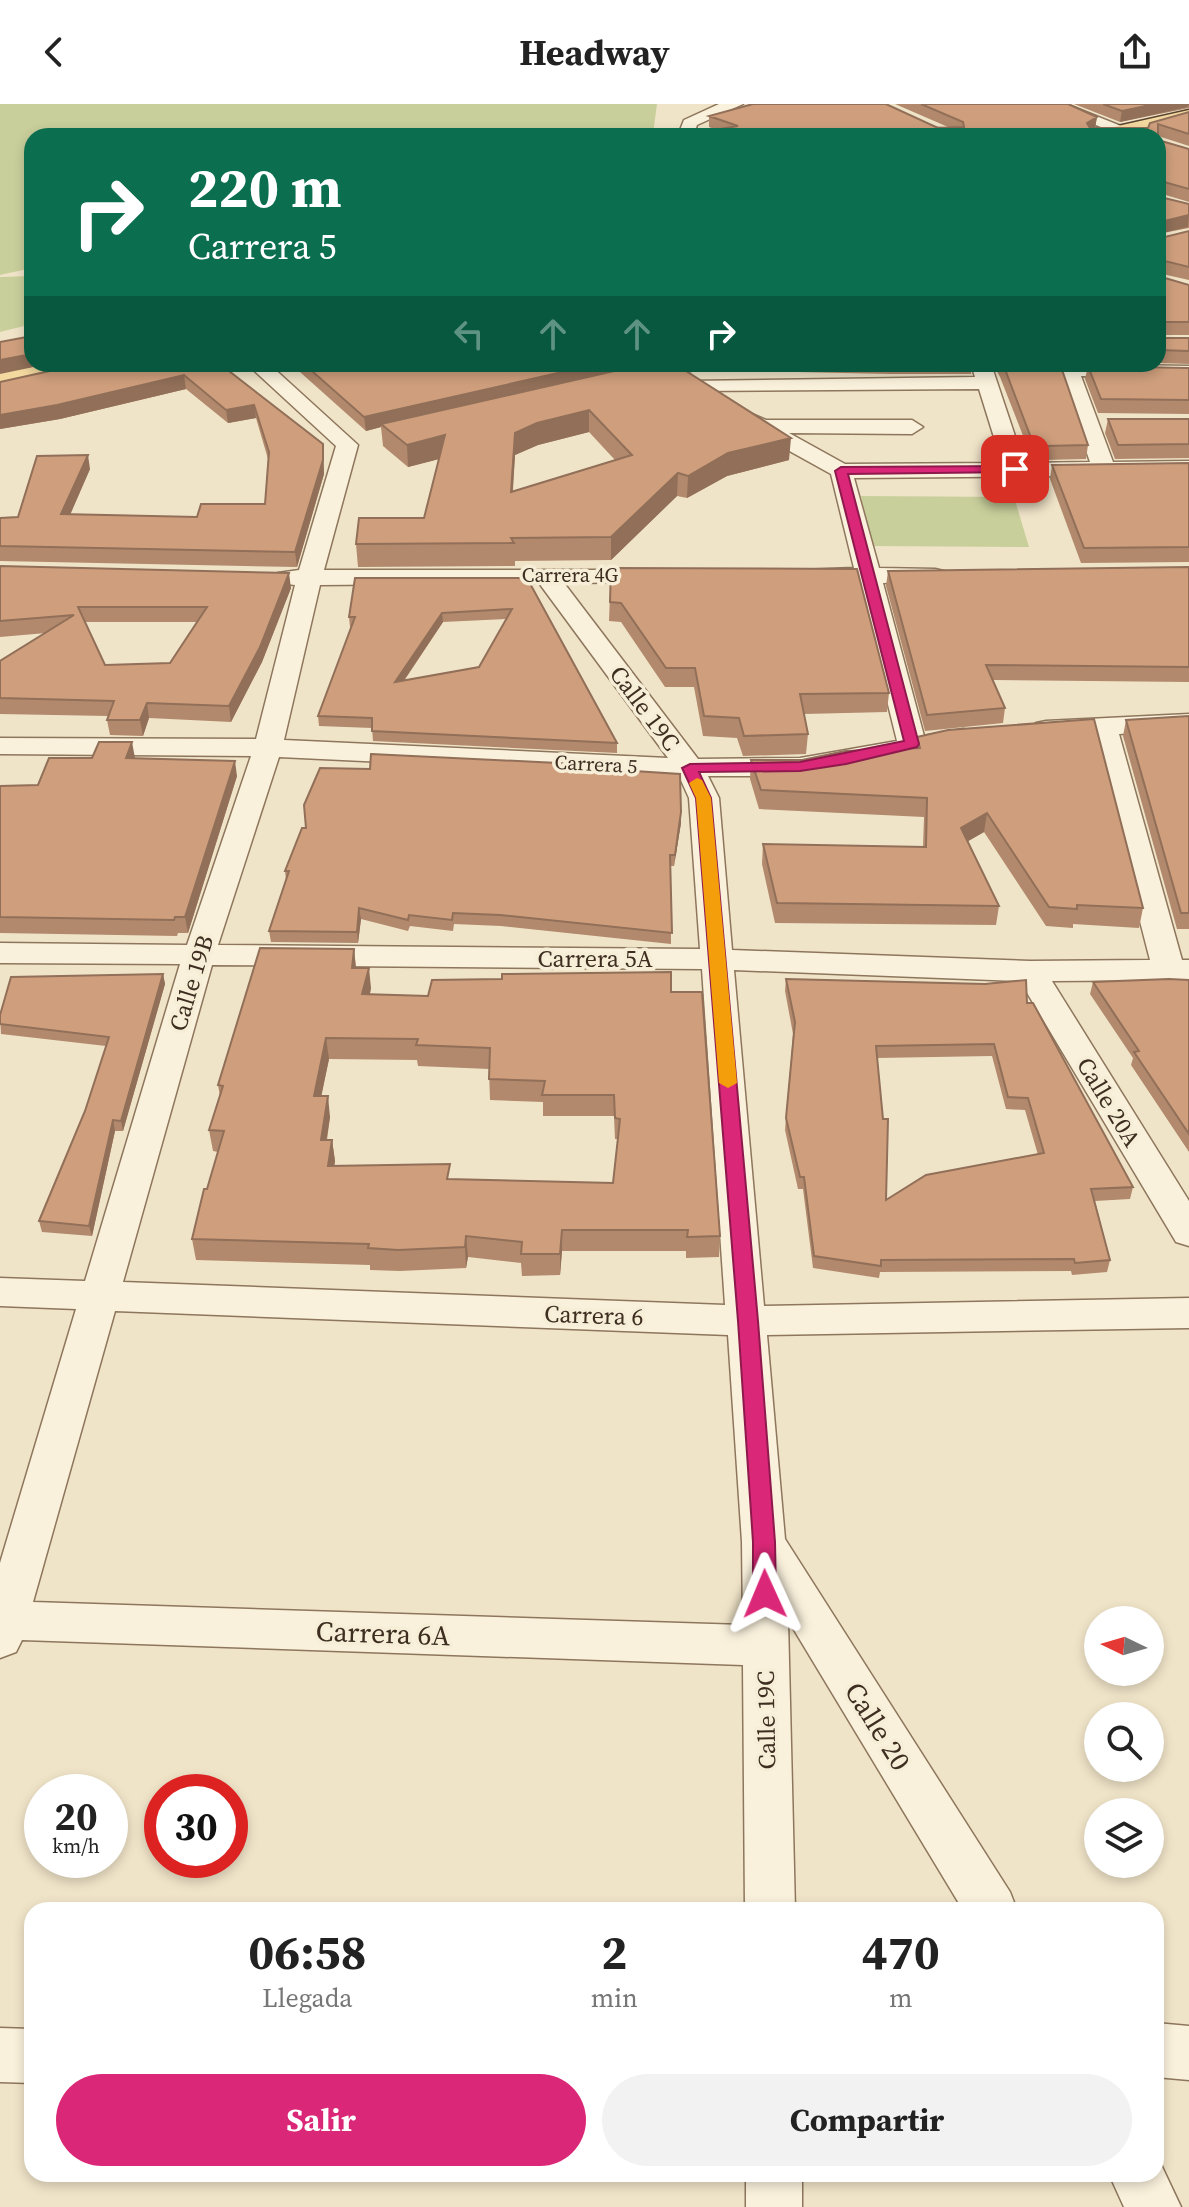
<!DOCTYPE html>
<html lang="es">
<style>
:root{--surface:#fff;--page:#f2f2f2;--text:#222;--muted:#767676;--accent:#db2777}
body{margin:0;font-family:"Source Serif 4",serif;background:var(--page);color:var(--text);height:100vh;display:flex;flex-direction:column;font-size:30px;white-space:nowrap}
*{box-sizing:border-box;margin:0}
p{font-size:26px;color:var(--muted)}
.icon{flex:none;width:44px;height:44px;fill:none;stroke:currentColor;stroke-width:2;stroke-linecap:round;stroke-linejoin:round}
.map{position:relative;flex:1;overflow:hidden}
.panel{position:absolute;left:24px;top:1798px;width:1140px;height:280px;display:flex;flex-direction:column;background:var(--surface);border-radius:24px;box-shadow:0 4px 12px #0003}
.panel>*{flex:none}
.hud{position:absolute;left:24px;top:24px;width:1142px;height:244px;border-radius:24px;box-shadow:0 4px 12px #0003;background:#0b6e4f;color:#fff;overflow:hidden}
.needle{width:52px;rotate:275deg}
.buttons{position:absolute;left:1084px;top:1502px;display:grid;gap:16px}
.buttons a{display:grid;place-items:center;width:80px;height:80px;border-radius:50%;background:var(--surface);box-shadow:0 4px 12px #0003;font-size:40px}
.speed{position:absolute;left:24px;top:1670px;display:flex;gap:16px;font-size:40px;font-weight:700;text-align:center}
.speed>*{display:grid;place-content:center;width:104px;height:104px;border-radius:50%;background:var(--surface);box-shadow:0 4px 12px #0003;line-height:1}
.speed small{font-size:20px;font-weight:400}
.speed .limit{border:12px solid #d22;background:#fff;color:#111}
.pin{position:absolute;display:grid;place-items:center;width:68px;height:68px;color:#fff;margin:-34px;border-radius:16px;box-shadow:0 4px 12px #0006}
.me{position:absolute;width:88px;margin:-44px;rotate:359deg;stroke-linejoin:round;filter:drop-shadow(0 0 6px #0008)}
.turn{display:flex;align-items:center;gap:28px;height:168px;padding:0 32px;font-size:36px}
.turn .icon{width:104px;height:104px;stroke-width:2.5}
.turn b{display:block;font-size:56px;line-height:68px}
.lanes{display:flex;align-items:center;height:76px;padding:0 32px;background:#0003;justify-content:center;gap:40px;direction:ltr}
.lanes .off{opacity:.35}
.eta{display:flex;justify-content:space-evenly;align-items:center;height:136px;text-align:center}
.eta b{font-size:48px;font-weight:700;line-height:56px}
.button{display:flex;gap:16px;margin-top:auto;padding:16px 32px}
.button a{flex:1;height:92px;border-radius:48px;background:var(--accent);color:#fff;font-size:32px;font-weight:700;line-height:92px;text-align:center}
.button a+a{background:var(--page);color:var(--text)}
header{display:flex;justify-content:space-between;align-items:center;height:104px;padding:0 32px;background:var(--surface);font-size:36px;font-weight:700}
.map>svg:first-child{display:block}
.green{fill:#c9cf9b}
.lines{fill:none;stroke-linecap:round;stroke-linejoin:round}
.minor-casing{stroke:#8d765c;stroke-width:3}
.major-casing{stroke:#5b4430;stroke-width:3}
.minor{fill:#faf1dc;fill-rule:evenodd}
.major{fill:#f3d9a0;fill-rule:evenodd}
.wall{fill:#b2896c;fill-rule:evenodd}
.shaded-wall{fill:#916f58}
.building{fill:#cf9f7d;stroke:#916f58;stroke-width:2;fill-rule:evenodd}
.route{fill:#db2777;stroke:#8e194d;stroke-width:2}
.slow{fill:#f59e0b}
.labels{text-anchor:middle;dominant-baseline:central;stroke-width:7;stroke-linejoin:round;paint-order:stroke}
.far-street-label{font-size:20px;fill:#3d2e20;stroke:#f7eed8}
.street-label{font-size:24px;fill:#3d2e20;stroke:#f7eed8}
.near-street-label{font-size:28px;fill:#3d2e20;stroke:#f7eed8}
</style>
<header><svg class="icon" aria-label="back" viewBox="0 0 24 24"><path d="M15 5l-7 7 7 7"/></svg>Headway<svg class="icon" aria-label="share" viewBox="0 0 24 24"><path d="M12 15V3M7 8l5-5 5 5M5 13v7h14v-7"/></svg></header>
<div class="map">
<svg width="1189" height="2103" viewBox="0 0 1189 2103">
<rect width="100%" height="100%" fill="#f0e4c8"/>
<!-- green -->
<g class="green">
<polygon points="0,0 657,0 653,30 643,32 32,32 32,164 0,171"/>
<polygon points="32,172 32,220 0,228 0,173"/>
<polygon points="861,392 1014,393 1029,443 871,442"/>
</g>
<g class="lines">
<defs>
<g id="minor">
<polygon points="719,0 743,0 697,21 696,24 705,32 682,29 680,26 684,16"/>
<polygon points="1044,0 1066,0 1146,32 1123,32"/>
<path d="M247,260H269L358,341L324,466H668L671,471L668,476L659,478L564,479L698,655L800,654L897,637L858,479L802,476L799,471L802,466L854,464L831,370L739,319L736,314L739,309L747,308L766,316H912L923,323L912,330L789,329L845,360L1002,359L979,285L695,287L688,285L685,281L688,277L975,273L971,260H991L1024,359L1090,358L1058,265L1060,260L1189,262V274L1081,272L1113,358L1189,357V371L854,374L879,464L935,465L944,467L947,472L944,477L883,479L924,632L963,625L973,627L977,633L973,639L800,672H708L719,694L732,846L1030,857L1150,856L1092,631L1046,633L1036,631L1032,625L1036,619L1046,617L1189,610V626L1119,630L1182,856H1189V876L1052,877L1189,1097V1142L1176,1138L1020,877L734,866L764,1202L1189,1194V1224L767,1231L785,1435L1010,1788L1017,1806H963L788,1516L795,1806H745L743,1561L22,1536L16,1548L0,1554V1459L76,1205L0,1202V1174L85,1177L180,860L0,859V839L187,841L251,652L0,650V634L256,635L295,481L278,479L275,474L278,469L299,466L336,342ZM539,479L668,654L284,636L320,481ZM279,653L679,672L689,694L700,845L218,841ZM212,861L702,865L725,1201L123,1178ZM115,1207L728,1231L742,1438L743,1521L33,1498Z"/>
<polygon points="669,260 705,260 702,264 633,281 623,275 626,271"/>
<polygon points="1156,1919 1189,1922 1189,1976 1156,1973"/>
<polygon points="0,1924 32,1925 32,1979 0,1978"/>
<polygon points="1156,2050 1181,2103 1124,2103 1109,2070 1156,2070"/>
<rect x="746" y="2070" width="56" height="33"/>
</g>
<g id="major">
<polygon points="1189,6 1189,18 1125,32 1088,32 1091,28"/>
<polygon points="32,259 32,260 76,260 72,265 0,282 0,266"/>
</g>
</defs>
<!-- minor casing -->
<use href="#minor" class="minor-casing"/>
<!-- major casing -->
<use href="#major" class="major-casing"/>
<!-- minor -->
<use href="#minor" class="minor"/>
<!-- major -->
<use href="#major" class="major"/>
</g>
<!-- wall -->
<g class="wall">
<polygon points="895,0 1068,0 1097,13 1095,24 1148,24 1189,8 1189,42 1158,32 717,26 709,23 709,12 948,23"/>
<polygon points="1074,0 1189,0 1189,4 1120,18"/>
<polygon points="1158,36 1189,45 1189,98 1159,89 1160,93 1189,100 1189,124 1158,130"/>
<polygon points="1189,127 1189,176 1158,169 1161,134"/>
<polygon points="1158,170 1158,172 1189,181 1189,231 1159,231 1159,234 1189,234 1189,260 1158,259"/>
<polygon points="220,260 323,340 324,370 297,463 0,457 0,414 18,413 90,365 70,410 197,413 265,400 268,355 256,314 228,319 186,285 60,315 0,325 0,278"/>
<path d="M291,260H675L789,356L727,372L687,394L677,392L611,456L515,457V462L358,463L356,440L424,414L439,355L408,363L383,342L381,323L366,327ZM589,328L615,356L513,387L515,351L538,341Z"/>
<polygon points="754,260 972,260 971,270 891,270 755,267"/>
<polygon points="993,260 1060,260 1088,341 1086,355 1043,356 1041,352 1031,352 1000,273"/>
<polygon points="1088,262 1189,264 1189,310 1098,309 1085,275"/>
<polygon points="1108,315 1189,315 1189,354 1115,355 1105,329"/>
<polygon points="1189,359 1189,458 1081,459 1050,375 1052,361"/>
<path d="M0,462L291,484L262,558L231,618L149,614L143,632L110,631L107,616L108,612L0,610V557L46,529L0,533ZM85,518H197L170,559L105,561Z"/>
<polygon points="1189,463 1189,578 993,576 1005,604 1003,619 925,627 886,482 888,467"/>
<polygon points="611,464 889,589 887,608 804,610 808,630 806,650 743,652 737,634 703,632 694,583 665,583 621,518 609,517"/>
<path d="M527,474L617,639V649L373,637L372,624L319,622L318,612L351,523H350L349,513ZM506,515L479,563L404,577L443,518Z"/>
<polygon points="1189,612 1189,825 1177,825 1123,632 1126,616"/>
<polygon points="917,633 1143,804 1139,824 1073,820 1073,824 1046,822 984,728 968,737 999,802 996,821 775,819 762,760 763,740 923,743 924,713 759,705 750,675 751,656 802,656 916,645"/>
<polygon points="135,654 237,672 188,829 178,829 177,832 0,829 0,682 38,681"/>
<polygon points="370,665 620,666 681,708 681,719 674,762 671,762 671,840 501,822 454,820 453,827 410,822 408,827 361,815 358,839 271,838 269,827 286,776 285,767 306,724"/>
<path d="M354,845L356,864L371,884L370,890L428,892L671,888L720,1132L719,1153L686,1154V1147H562L560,1171L522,1172L521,1159L468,1153L466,1164L400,1167L370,1166V1161L196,1156L192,1135L218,1048L213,1047L209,1026L220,992L218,981ZM329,955L417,956L418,962L489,965L490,996L543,998V1012H614L615,1035H618L613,1079L451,1075L334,1062L335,1057L332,1036H327L330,1013L321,992Z"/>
<polygon points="163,870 165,880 123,1027 115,1027 92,1132 42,1128 39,1117 85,1007 106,942 1,930 0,911"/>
<path d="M786,875L1027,899L1133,1083L1130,1095L1095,1097L1110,1156L1107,1168L1072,1171L1071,1167L880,1168L879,1174L813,1164L803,1085H798L785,1026L793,930L785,887ZM992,952L1006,1005L1025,1006L1038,1051L886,1096L877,954Z"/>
<polygon points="1189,876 1189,1048 1131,961 1133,954 1090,890 1093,878"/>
</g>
<!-- shaded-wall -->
<g class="shaded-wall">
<polygon points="1155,0 1189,0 1188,3 1120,18 1122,7"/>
<polygon points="1097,13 1095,24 1086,30 1087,19"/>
<polygon points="1189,111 1188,123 1158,130 1160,118"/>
<polygon points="32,250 32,260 48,260 0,270 0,256"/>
<polygon points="598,260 645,260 381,320 381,323 366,327 364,313"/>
<polygon points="184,271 186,285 60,315 0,325 0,311"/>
<polygon points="254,301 256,314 228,319 226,306"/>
<polygon points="589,306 589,328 538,341 515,351 511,410 511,388 515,329 537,319"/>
<polygon points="445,331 447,353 408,363 407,341"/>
<polygon points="791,334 789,356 727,372 687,394 688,372 728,349"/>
<polygon points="323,340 324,370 297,463 295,448"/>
<polygon points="88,351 90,365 64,425 61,410"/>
<polygon points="678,369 677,392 611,456 611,433"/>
<polygon points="289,469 291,484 262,558 231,618 229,602"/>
<polygon points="442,509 443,518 396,588 395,578"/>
<polygon points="147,599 149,614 143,632 140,616"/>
<polygon points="132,638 135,654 126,654"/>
<polygon points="235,657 237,672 188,829 185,813"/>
<polygon points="681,708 681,719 674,762 675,751"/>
<polygon points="987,709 984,728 958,743 961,724"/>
<polygon points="359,804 361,815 358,839 357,828"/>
<polygon points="354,845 356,865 352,864"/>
<polygon points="369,864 371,884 365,910 362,890"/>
<polygon points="163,870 165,880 123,1027 121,1017"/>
<polygon points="326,934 329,955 317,1013 314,992"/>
<polygon points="328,992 330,1013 323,1057 321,1036"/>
<polygon points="113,1016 115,1027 92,1132 89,1122"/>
<polygon points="332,1036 335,1057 331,1083 328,1062"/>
<polygon points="562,1126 562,1147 560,1171 560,1150"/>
<polygon points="466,1132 468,1153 466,1164 465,1143"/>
</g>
<!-- building -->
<g class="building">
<polygon points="753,0 886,0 938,24 964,23 963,18 921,0 1068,0 1097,13 1087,19 1090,24 1148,24 1150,19 1189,8 1189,30 1158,20 1158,32 679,32 738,22 709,12"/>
<polygon points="1103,0 1155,0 1122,7"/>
<polygon points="1158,36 1189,45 1189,85 1161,77 1158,80"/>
<polygon points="1158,84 1160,93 1189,100 1189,111 1160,118 1158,127"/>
<polygon points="1189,127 1189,163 1161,156 1158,158 1158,131 1161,134"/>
<polygon points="1158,170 1158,172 1189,181 1189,218 1158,218 1159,234 1189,234 1189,247 1158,246"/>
<polygon points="32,232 32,250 0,256 0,238"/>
<polygon points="81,260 220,260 323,340 323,356 295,448 0,442 0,414 18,413 37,352 88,351 61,410 197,413 201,400 265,400 269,348 254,301 226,306 184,271 57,301 0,311 0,278"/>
<polygon points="304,260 598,260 364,313"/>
<path d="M645,260H675L791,334L728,349L688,372L678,369L611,433L511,434L514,439L356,440L359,414H424L445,331L407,341L381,320ZM589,306L632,351L511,388L515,329L537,319Z"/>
<polygon points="1003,260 1060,260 1088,341 1045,342 1044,338 1033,339"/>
<polygon points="1088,262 1189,264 1189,296 1101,295"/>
<polygon points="1108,315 1189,315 1189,340 1118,341"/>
<polygon points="1189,359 1189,443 1084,444 1052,361"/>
<path d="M0,462L289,469L260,543L229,602L147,599L140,616H107L114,597L0,594V557L74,511L0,517ZM78,503H207L170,559L105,561Z"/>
<polygon points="1189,463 1189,563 986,561 1005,604 927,611 888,467"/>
<polygon points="611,464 857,465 889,589 800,590 808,630 744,632 739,614 704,612 695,564 666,564 621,499 610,498"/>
<path d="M355,474H527L617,639L372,627V614L318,612L355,513H349ZM512,505L479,563L395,578L442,509Z"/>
<polygon points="1189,612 1189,809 1181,809 1126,616"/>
<polygon points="1094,615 1143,804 1077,801 1077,805 1049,803 987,709 961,724 999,802 777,799 763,740 926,743 927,694 761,686 751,656 802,656 845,647 920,644 917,633 948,626"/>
<polygon points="99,638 132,638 126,654 235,657 185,813 175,813 174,816 0,813 0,682 38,681 49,654 92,654"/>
<polygon points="371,650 620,662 619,666 680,670 681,708 675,751 670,751 672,829 500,811 453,809 452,816 409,811 408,816 359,804 357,828 269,827 289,767 285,767 302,724 306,724 304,701 320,664 370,665"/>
<path d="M260,844L354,845L352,864H369L362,890L428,892L432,876L502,875V870L671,868V888H702L720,1132L687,1133L688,1126H562L560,1150H521L522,1138L466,1132L465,1143L398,1146L368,1144L369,1140L192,1135L204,1085H207L224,1027L209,1026L223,982L218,981ZM326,934L418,935L416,941L490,944L489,975L545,977L542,991H614L615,1014L620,1015L613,1079L447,1075L450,1060L328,1062L332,1036H321L328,992H314Z"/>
<polygon points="163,870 121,1017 113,1016 89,1122 39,1117 85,1007 109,933 0,920 0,911 11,873"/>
<path d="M786,875L985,880L1026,876L1027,899H1033L1133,1083L1091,1085L1110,1156L1075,1159L1074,1155L881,1156V1162L814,1152L804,1073H800L786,1014L795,918ZM994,940L1008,993L1028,994L1044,1049L926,1071L886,1096L888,1015H883L876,942Z"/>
<polygon points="1169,875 1189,876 1189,1030 1134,948 1139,947 1093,878"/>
</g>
<!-- route -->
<polygon class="route" points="1015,362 1021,365 1019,368 848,370 919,640 917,643 846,660 800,667 699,668 711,694 758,1217 775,1438 776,1490 773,1497 765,1500 757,1497 753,1490 753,1438 738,1217 696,694 682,664 690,660 800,658 904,637 835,367 841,363"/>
<!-- slow -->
<polygon class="slow" points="697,674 702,676 711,694 737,979 728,984 719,979 696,694 689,679"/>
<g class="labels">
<!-- far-street labels -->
<g class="far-street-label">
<text x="570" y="471">Carrera 4G</text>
<text transform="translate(596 660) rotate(3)">Carrera 5</text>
</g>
<!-- street labels -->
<g class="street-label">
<text transform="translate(645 604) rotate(53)">Calle 19C</text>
<text x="595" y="854">Carrera 5A</text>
<text transform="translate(191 879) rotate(-73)">Calle 19B</text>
<text transform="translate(1109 998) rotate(59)">Calle 20A</text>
<text transform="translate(594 1211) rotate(2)">Carrera 6</text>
<text transform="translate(766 1616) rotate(-91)">Calle 19C</text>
</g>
<!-- near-street labels -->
<g class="near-street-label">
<text transform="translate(383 1529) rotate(2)">Carrera 6A</text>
<text transform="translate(878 1622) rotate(58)">Calle 20</text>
</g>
</g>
</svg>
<div class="buttons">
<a><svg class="needle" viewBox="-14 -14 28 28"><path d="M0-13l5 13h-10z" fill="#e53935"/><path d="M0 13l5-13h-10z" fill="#767676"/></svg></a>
<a><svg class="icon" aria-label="search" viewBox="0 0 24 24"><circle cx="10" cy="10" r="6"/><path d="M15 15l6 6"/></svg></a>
<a><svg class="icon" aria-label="layers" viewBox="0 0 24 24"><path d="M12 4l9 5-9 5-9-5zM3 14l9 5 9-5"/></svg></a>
</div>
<div class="speed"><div>20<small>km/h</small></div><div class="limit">30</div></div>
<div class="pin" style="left:1015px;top:365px;background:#d93025"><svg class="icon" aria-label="arrive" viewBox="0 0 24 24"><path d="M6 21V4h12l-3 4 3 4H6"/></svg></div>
<svg class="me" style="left:765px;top:1490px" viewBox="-20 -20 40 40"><path d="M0-17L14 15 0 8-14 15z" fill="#db2777" stroke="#fff" stroke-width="4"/></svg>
<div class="hud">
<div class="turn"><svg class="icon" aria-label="right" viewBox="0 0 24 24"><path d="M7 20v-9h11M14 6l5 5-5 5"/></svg><div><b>220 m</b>Carrera 5</div></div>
<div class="lanes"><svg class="icon off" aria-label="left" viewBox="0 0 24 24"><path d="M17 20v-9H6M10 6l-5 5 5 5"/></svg><svg class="icon off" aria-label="ahead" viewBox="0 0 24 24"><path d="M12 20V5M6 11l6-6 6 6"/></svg><svg class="icon off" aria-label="ahead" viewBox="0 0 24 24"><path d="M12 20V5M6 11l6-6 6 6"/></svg><svg class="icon" aria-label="right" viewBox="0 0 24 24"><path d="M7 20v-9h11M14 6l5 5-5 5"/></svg></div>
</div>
<section class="panel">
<div class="eta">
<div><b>06:58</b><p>Llegada</p></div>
<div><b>2</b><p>min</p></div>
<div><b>470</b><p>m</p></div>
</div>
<div class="button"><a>Salir</a><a>Compartir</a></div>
</section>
</div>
